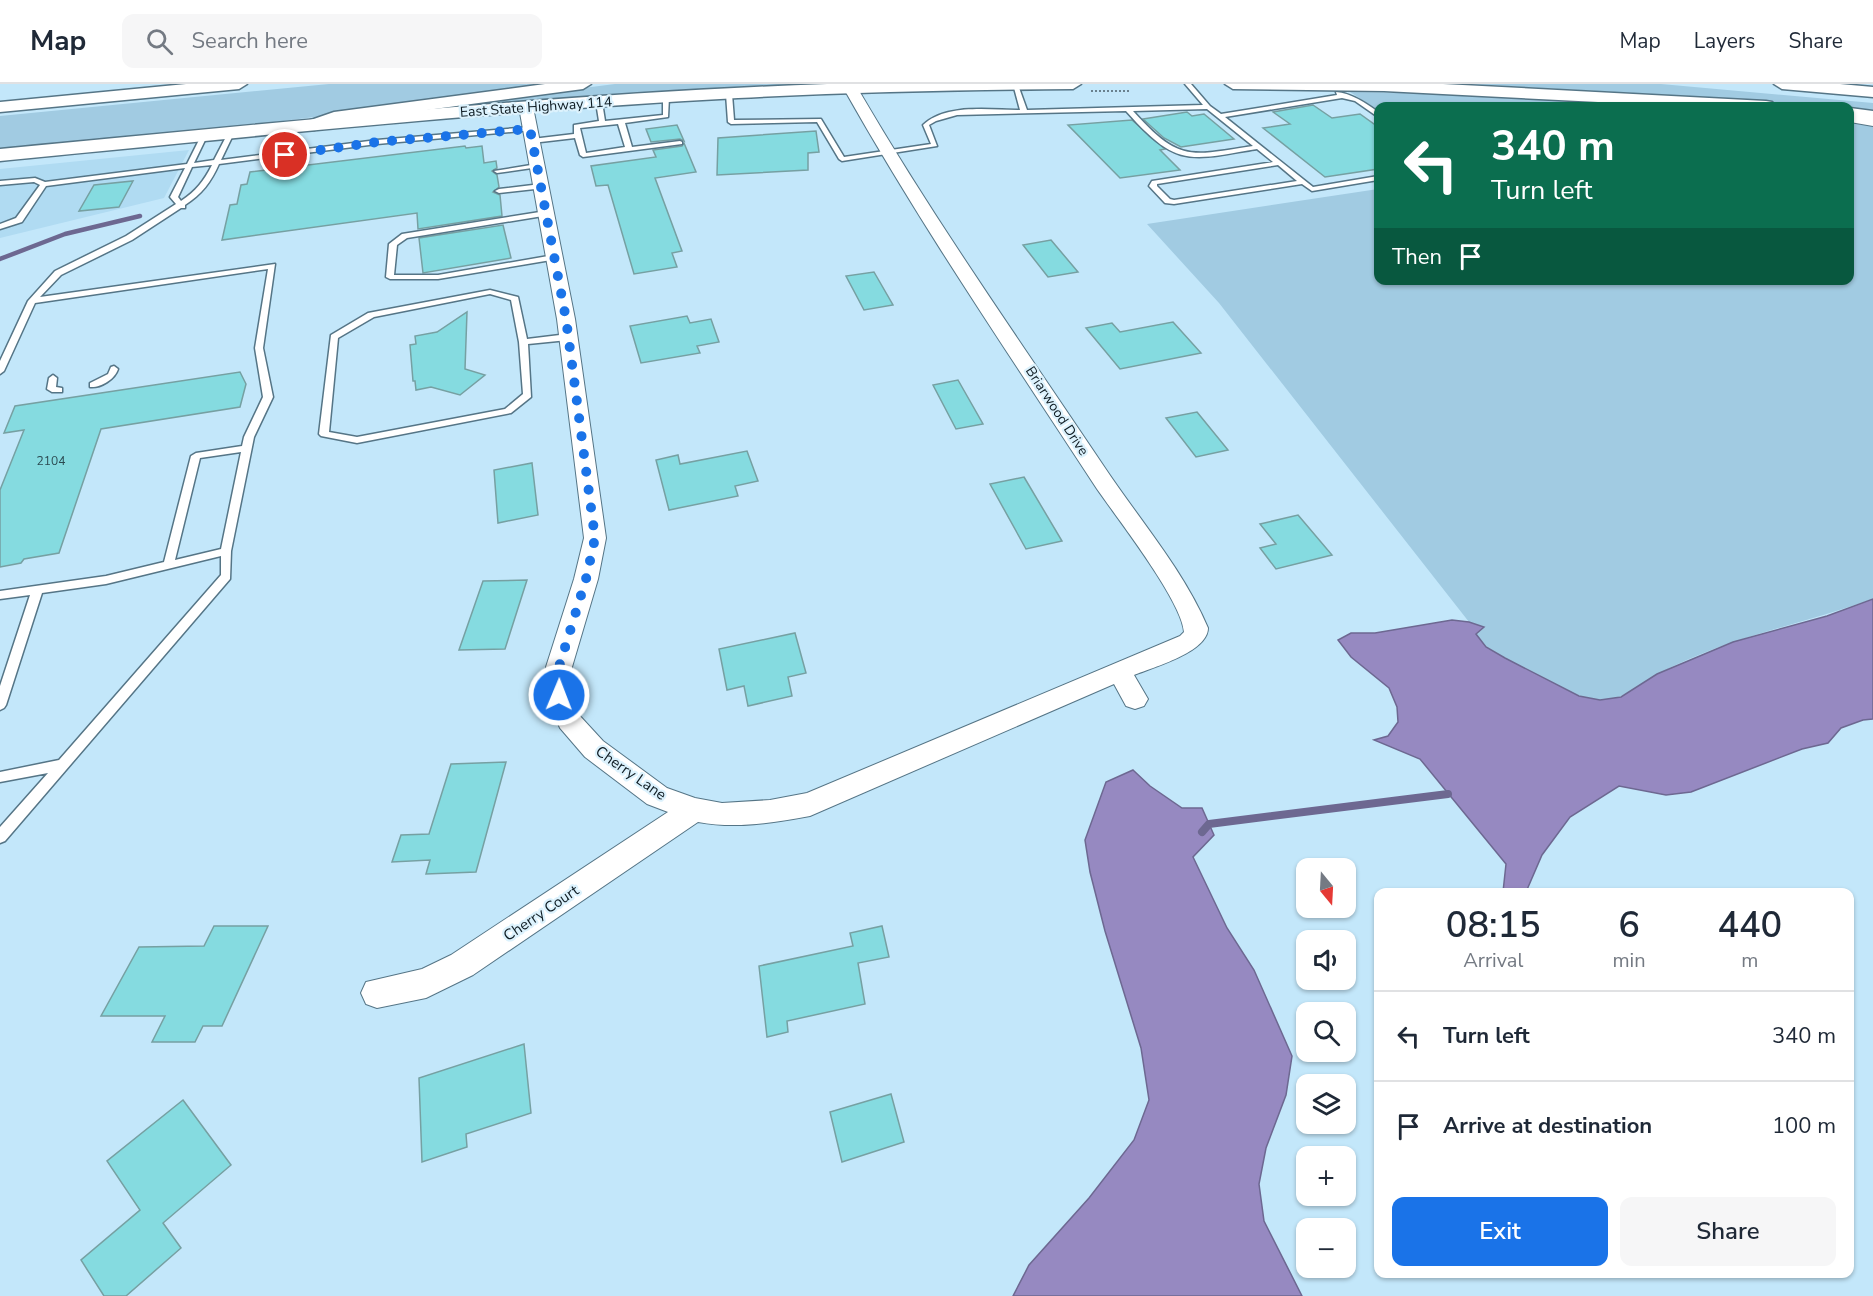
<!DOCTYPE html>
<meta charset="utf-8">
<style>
:root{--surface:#fff;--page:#f6f6f7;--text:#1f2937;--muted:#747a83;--line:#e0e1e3;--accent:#1a73e8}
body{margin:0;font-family:"Nunito Sans",sans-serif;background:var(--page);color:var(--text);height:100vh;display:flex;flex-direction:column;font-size:22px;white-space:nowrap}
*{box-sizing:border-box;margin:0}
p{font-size:20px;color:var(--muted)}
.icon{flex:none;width:33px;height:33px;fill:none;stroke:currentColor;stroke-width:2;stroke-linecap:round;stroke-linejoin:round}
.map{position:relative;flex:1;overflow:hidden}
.panel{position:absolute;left:1374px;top:804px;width:480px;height:390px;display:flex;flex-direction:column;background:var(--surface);border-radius:12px;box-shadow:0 2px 4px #0004}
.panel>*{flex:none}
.hud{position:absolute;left:1374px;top:18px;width:480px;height:183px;border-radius:12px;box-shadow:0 2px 4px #0004;background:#0b6e4f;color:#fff;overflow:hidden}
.needle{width:39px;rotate:162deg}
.buttons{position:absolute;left:1296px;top:774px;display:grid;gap:12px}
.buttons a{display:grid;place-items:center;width:60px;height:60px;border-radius:12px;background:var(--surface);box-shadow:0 2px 4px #0004;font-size:30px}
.pin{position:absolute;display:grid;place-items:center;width:51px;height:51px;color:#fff;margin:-26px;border:3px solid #fff;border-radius:50%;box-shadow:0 2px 6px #0007}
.me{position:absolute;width:66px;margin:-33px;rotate:1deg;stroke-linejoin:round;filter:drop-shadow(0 0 4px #0008)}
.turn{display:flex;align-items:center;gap:21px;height:126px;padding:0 18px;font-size:27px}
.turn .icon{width:78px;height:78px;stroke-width:2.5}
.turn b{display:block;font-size:42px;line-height:51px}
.then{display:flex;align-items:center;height:57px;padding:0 18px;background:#0003;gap:12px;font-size:22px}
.eta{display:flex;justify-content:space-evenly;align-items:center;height:102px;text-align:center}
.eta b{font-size:36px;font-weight:600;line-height:42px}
.action{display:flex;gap:12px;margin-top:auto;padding:12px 18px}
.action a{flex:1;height:69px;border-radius:12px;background:var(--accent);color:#fff;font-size:24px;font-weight:600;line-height:69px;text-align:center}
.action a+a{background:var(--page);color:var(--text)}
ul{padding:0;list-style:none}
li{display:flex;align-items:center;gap:18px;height:90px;padding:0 18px;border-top:2px solid var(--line)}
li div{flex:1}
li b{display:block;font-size:22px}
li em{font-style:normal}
header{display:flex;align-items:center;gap:36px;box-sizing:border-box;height:84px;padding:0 30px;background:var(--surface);border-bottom:2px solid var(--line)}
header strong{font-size:28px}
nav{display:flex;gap:33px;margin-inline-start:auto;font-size:21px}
.search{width:420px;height:54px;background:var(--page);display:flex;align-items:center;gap:15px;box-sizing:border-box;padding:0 21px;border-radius:12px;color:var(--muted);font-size:22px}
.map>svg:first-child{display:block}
.built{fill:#b0dbf2}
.green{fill:#a1cbe2}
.water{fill:#9689c1;stroke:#6d6891;stroke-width:1.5}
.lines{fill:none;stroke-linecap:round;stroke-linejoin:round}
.stream-far1{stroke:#6d6891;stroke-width:4.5}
.stream{stroke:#6d6891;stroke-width:8}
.building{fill:#85dbe0;stroke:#76a0a2;stroke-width:1.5}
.service-casing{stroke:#557586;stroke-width:3}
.minor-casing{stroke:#557586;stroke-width:2}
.tertiary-casing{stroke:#557586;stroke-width:2}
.secondary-casing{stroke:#557586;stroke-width:3}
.motorway-casing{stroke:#557586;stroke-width:3}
.path{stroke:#69818e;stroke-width:2;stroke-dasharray:2 2;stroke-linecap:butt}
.service{fill:#fff;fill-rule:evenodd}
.minor{fill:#fff;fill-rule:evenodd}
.tertiary{fill:#fff;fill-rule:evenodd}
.secondary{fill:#fff;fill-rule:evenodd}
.motorway{fill:#fff;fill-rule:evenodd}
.route{stroke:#1a73e8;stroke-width:10;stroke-dasharray:0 18}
.labels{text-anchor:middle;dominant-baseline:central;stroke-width:4.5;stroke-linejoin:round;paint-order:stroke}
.number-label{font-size:12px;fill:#2b4a51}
.far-street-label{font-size:14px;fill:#0d1a21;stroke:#dcf2fd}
.street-label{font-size:15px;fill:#0d1a21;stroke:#dcf2fd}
</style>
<header>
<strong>Map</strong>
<div class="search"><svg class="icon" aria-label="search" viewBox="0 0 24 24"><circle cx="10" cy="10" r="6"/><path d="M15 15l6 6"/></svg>Search here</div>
<nav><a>Map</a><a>Layers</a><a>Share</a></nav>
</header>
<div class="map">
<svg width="1873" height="1212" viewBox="0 0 1873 1212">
<rect width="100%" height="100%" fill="#c3e7fa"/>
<!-- built -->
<polygon class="built" points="189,66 164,114 0,154 0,85"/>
<!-- green -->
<g class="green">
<polygon points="329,0 571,0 221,45 0,66 0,32"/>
<polygon points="615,0 831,0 697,6 448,24 447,21"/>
<polygon points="1472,0 1661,0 1873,19 1873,26 1707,13"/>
<polygon points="1350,8 1491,11 1687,22 1378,22 1378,26"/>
<path d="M1850,39L1873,42V515C1802,540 1725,554 1658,590C1639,600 1624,616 1601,616C1573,616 1512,578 1486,563L1476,550L1483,543L1469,538L1219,219L1147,140L1378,105V196H1850Z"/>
</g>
<!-- water -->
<g class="water">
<polygon points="1873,515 1873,635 1863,636 1841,644 1828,659 1802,665 1691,708 1666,711 1619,702 1570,733 1542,771 1526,808 1503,808 1506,780 1420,675 1374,656 1388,652 1398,638 1397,623 1389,604 1351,573 1338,556 1351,549 1375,549 1452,536 1469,538 1484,543 1476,550 1486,563 1505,574 1579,612 1600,616 1621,613 1657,590 1733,558 1827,532"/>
<polygon points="1133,686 1150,702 1182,724 1202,724 1214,751 1193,773 1227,844 1254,886 1292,972 1286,1011 1266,1064 1259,1100 1264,1137 1302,1212 1013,1212 1029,1181 1089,1114 1134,1056 1149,1016 1141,964 1105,847 1090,788 1085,756 1106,698"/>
</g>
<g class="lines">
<!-- stream-far1 -->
<polyline class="stream-far1" points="0,175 65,150 140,132"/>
<!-- stream -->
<polyline class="stream" points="1202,748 1209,740 1448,710"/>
</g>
<!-- building -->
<g class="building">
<polygon points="1313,21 1332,34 1360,30 1378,43 1378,85 1325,93 1263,44 1290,40 1273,28"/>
<polygon points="1187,28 1192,32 1204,30 1234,55 1181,63 1164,54 1143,35"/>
<polygon points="1132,36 1165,65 1160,66 1180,86 1120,94 1068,41"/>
<polygon points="677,41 684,57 680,55 651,58 646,45"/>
<polygon points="816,47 819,68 808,69 808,86 717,91 718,54"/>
<polygon points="684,59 696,88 655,94 682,167 672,169 677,183 634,190 608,101 596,102 591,82 656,73 653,66 682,62"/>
<polygon points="465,62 466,64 482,62 484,79 496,77 497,84 492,87 497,91 499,103 493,108 500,111 502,132 418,145 417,129 222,156 230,121 237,120 241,101 247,100 250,88"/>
<polygon points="133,97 119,123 79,127 94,101"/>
<polygon points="503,141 511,174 423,189 419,154"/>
<polygon points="1051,156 1078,188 1048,193 1023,161"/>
<polygon points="874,188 893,221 864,226 846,192"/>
<polygon points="467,228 465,285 485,291 460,311 431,303 416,306 415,297 413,297 410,261 416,260 415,252 437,248"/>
<polygon points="687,232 690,239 711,235 719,258 697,262 700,269 641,279 630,242"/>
<polygon points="1173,238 1201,269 1120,285 1086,244 1112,239 1120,248"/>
<polygon points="240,288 246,300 240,323 101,345 59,469 24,475 21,479 0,483 0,406 24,346 4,349 15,322"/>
<polygon points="958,296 983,340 956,345 933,301"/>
<polygon points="1197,328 1228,366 1196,373 1166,334"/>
<polygon points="747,367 758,397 735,402 738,412 669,426 656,376 678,371 680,380"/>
<polygon points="532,379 538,431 498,439 494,386"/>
<polygon points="1024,393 1062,457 1026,465 990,400"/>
<polygon points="1298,431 1332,471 1276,485 1260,464 1276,460 1260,440"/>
<polygon points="527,496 505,565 459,566 483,497"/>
<polygon points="795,549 806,589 788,593 792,612 748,622 744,602 727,606 719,565"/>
<polygon points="506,678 476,788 426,790 430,776 392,778 401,751 429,750 451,680"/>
<polygon points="214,842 268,842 222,942 203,942 195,958 152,958 165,932 101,932 139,863 204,862"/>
<polygon points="882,842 889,873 858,879 865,920 787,937 788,948 767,953 759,882 853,862 850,849"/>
<polygon points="524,960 531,1029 466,1050 467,1063 422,1078 419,994"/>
<polygon points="891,1010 904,1058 842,1078 830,1028"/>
<polygon points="183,1016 231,1081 163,1139 181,1164 126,1212 104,1212 81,1176 140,1126 107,1077"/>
</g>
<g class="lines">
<defs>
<g id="service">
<path d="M1013,0L1018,1L1027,26L1203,21L1185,0H1191L1210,22L1221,30L1337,11L1336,8C1351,9 1366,19 1378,28V33L1355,17L1342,14L1225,33L1313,103L1378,92V96L1312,107L1302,100L1174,120L1165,119L1149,102L1152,97L1273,78L1257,65C1187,77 1176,83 1126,27L957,31L936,37L929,41L937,62L842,77L839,75L817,38L731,40L728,38L726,10L729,8L732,10L734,36L821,35L844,73L931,60L923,41C946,19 990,26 1020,26ZM1207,25L1253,62C1189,72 1179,78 1133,27ZM1278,81L1297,97L1174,116L1170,115L1157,102V100Z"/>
<path d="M666,11L669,13L668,33L625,39L632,63L680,57L682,58V60L583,73L580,71L575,54L532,59L529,57L532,55L574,50V41L599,37L596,18L599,16L602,18L605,37L663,31V13ZM618,40L625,63L586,69L580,44Z"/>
<path d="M530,43L532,44V46L377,60L219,80C211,98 202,110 185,121V124H181L132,156L61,191L40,213L275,180L263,264L273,313L254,353L231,467L230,495L5,757L0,759V743L48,689L0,698V688L59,676L221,491V472L106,500L42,509L6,621L4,624L0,626V602L30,511L0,515V507L106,492L164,478L191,372L196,369L242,362L244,353L263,313L255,264L268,185L35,219L4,287L0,290V277L28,217L55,187L126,152L176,120L170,113L185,84L46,102L22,138L0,145V140L16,134L40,101L34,98L0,101V97L35,94L45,98L187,80L201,52L204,50L207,52L194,79L214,76L228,49L231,47L234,49L221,76L377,56ZM212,81C204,97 196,107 181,117L178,113L192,83ZM241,368L221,465L175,476L200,374Z"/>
<polygon points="537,80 539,81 539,83 497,89 494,87"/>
<polygon points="541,100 544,100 544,104 499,109 495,107 499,105"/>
<polygon points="546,127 549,127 549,131 407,154 397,161 394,191 438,191 554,171 557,171 557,175 438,195 390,195 386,193 389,160 402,150"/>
<path d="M490,206L518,213L527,255L568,250L572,253L568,256L528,260L531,313L511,329L357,359L321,352L319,350L331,251L368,229ZM490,210L511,216L519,258L523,310L505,325L357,353L329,348L338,254L374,233Z"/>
<path d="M114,282L118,285C115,295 101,304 90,303V299L108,290L111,283Z"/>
<polygon points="53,291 57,294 56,303 62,304 62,308 52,308 47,305 49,294"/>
</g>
<path id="minor" d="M851,1L858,5C933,134 1020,257 1103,381C1138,434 1183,485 1208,544C1208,568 1154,583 1134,591L1148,615L1144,622L1135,625L1126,622L1114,600L810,732C772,739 736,745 698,738L473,891L426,914L377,924L366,920L361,909L366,898L422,885L451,871L668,728L647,720L585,673L560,644L546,611V583L574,495L584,454L557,235L519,23L521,20L526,19L533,23L575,235L606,454L598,495L572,583V611L580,632L603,657L667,704L695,714L722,719L770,716L807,709L1180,552L1184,548C1182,517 1117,434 1097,405C1011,273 921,142 844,5Z"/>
<polygon id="tertiary" points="1850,28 1873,32 1873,42 1850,38"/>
<g id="secondary">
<path d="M827,0H1081L1073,5C961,6 850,8 738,14C491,27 246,53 0,77V65C275,39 551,10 827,0Z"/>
<polygon points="1225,0 1443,0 1766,17 1772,18 1775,22 1677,22 1384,7 1233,5"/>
<polygon points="1850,24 1873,27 1873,37 1850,34"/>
</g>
<g id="motorway">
<polygon points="186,0 247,0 239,5 0,28 0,18"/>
<polygon points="545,0 591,0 583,5 338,38 314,46 308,45 305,41 308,37 334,28"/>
<polygon points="1774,0 1840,0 1873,3 1873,13 1782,5"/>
</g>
</defs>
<!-- service casing -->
<use href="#service" class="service-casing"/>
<!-- minor casing -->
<use href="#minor" class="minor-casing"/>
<!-- tertiary casing -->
<use href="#tertiary" class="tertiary-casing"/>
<!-- secondary casing -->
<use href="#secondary" class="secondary-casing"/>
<!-- motorway casing -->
<use href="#motorway" class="motorway-casing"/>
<!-- path -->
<polyline class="path" points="1091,7 1131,7"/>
<!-- service -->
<use href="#service" class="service"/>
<!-- minor -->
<use href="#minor" class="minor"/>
<!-- tertiary -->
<use href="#tertiary" class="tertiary"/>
<!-- secondary -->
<use href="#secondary" class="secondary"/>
<!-- motorway -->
<use href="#motorway" class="motorway"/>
</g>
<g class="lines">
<!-- route -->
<polyline class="route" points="285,71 377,58 530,45 566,235 595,454 586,495 559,583 559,611"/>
</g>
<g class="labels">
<!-- number labels -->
<g class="number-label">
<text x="51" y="377">2104</text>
</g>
<!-- far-street labels -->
<g class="far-street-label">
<text transform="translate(536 23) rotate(-4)">East State Highway 114</text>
<text transform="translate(1057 327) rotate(57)">Briarwood Drive</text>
</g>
<!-- street labels -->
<g class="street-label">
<text transform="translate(631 689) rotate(35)">Cherry Lane</text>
<text transform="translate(541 829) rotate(-34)">Cherry Court</text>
</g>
</g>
</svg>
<div class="buttons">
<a><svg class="needle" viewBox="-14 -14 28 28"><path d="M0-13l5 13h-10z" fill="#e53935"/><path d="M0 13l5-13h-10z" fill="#747a83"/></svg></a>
<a><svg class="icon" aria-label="sound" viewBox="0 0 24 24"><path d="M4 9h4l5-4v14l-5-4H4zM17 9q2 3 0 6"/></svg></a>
<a><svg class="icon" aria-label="search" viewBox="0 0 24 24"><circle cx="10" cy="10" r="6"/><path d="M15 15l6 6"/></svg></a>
<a><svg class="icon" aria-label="layers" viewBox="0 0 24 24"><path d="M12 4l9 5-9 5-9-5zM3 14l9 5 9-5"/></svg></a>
<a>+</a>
<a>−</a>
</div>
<div class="pin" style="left:285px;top:71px;background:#d93025"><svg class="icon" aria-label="arrive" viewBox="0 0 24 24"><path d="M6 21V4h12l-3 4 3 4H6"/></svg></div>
<svg class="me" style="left:559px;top:611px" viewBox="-20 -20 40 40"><circle r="17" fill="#1a73e8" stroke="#fff" stroke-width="3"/><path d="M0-11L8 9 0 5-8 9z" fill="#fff"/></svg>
<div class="hud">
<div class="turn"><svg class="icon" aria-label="left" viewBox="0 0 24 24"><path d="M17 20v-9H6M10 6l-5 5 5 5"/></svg><div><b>340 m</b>Turn left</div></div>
<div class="then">Then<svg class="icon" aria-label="arrive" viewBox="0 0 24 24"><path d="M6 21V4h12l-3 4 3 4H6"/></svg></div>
</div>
<section class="panel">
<div class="eta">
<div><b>08:15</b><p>Arrival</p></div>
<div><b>6</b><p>min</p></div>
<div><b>440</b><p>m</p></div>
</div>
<ul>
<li><svg class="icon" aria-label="left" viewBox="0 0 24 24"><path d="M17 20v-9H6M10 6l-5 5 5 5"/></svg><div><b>Turn left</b></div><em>340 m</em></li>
<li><svg class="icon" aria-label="arrive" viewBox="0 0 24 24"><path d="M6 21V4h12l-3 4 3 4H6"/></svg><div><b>Arrive at destination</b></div><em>100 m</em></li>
</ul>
<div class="action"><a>Exit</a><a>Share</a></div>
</section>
</div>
